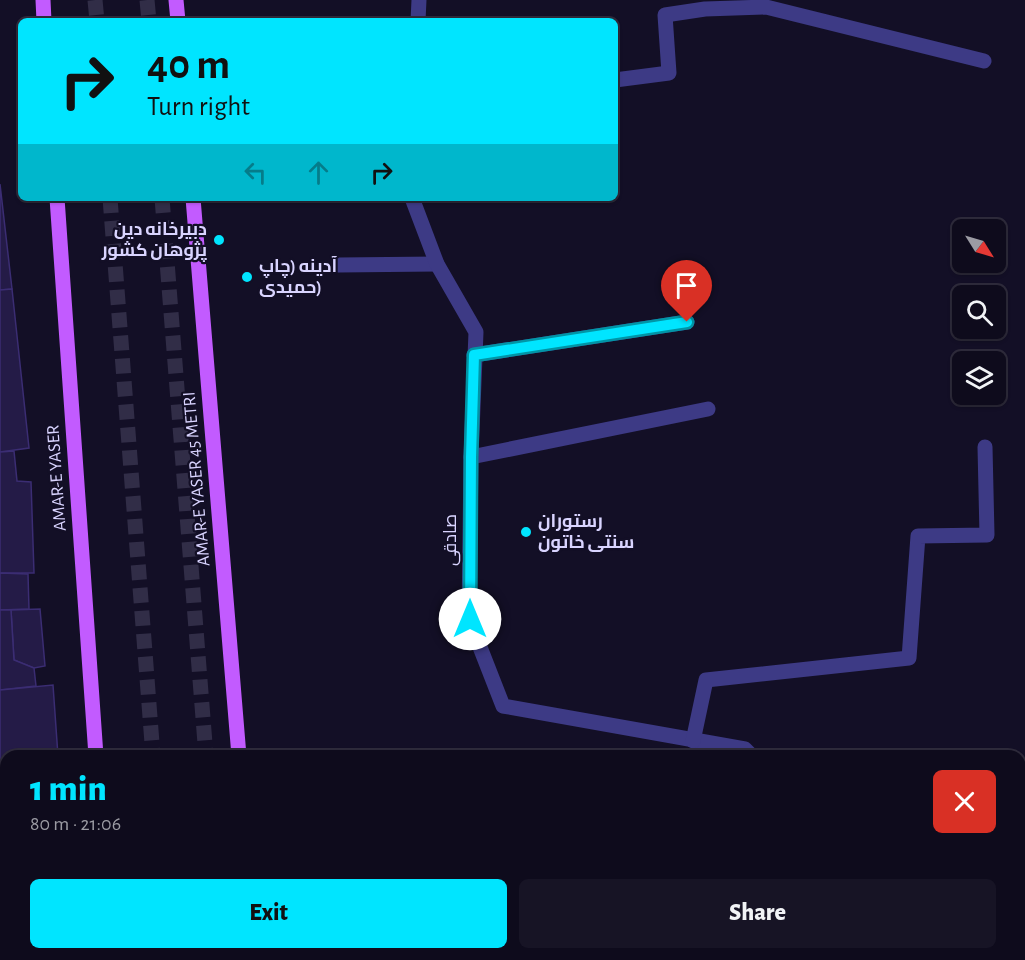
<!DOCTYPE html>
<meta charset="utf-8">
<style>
:root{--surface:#0e0b1c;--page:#171425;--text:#f1f3f6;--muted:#9b9ba3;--line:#2e2b3b;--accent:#00e5ff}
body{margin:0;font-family:"Alegreya Sans",Cairo,sans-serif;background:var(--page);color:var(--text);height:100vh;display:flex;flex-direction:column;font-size:22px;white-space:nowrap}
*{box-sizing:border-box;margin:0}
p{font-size:20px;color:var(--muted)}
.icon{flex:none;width:33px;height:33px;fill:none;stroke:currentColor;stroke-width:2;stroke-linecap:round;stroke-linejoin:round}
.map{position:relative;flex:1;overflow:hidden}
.details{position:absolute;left:0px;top:750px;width:1026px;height:210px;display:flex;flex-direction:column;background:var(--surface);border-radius:18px 18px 0 0;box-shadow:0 2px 4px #0004,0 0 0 2px var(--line)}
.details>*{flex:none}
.banner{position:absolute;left:18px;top:18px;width:600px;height:183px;border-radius:9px;box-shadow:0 2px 4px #0004,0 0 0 2px var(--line);background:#00e5ff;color:#111;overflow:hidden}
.needle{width:39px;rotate:127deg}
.controls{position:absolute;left:952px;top:219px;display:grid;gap:12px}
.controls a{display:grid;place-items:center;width:54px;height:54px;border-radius:9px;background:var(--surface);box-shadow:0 2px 4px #0004,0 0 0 2px var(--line);font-size:30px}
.pin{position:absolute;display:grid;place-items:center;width:51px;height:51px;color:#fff;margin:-62px -26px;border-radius:50% 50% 50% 0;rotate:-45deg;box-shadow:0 0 6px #0007}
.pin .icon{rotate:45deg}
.me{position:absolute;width:66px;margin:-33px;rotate:0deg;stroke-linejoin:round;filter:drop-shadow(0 0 4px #0008)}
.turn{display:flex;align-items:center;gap:21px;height:126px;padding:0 30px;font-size:27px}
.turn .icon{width:78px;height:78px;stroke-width:2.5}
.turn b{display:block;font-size:42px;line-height:51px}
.lanes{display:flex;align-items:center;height:57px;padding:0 30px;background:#0003;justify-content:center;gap:30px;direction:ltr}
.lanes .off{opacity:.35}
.round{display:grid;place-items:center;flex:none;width:63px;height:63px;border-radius:9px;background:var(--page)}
.headline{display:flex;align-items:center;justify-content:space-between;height:102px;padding:0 30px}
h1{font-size:36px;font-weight:800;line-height:45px;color:var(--accent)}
.primary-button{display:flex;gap:12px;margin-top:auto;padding:12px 30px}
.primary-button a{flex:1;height:69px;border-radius:9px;background:var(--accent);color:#111;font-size:24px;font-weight:800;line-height:69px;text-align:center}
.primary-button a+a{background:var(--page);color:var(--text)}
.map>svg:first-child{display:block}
.building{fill:#241b47;stroke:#3b2d73;stroke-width:1.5}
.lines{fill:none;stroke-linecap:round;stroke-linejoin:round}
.primary-tunnel{stroke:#312d47;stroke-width:15;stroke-dasharray:15 8;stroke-linecap:butt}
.lane{stroke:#3d3a85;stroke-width:15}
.street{stroke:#3d3a85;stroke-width:15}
.primary{stroke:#c25bff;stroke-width:15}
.route-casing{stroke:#0095a6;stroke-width:15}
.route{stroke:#00e5ff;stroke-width:10}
.poi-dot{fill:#00e5ff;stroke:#130f26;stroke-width:2}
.labels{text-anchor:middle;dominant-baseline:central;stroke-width:4.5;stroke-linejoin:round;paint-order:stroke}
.poi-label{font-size:18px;font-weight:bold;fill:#d9d4ff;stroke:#130f26;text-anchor:start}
.street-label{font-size:18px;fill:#d9d4ff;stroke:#130f26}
</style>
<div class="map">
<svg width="1025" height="960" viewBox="0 0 1025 960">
<rect width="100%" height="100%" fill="#130f26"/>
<!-- building -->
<g class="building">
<polygon points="0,184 12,289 0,290"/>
<polygon points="12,289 29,448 0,452 0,290"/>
<polygon points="14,451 17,481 31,482 34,573 0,573 0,452"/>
<polygon points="0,573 28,574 29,609 0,610"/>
<polygon points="40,609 45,666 34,668 14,660 11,610"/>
<polygon points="0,610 11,610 14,660 34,668 36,686 0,690"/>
<polygon points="53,685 58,756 6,756 6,762 0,762 0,690"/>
<polygon points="0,762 6,762 6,844 0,845"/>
<polygon points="0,857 6,857 6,905 0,906"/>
<polygon points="6,905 6,954 25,954 0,958 0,906"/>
<polygon points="25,954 77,954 79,960 0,960 0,958"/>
</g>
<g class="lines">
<!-- primary-tunnel -->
<g class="primary-tunnel">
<polyline points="95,0 97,21"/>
<polyline points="147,0 149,21"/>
<polyline points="110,198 153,756"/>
<polyline points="162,198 206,756"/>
<polyline points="168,954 168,960"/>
<polyline points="222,954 222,960"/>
</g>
<!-- lane -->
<g class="lane">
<polyline points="338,265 437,264"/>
<polyline points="0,849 6,849"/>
</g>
<!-- street -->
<g class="street">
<polyline points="418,21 419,0"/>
<polyline points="615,80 669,73 665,15 705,9 766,7 984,61"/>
<polyline points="412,198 437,264 476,332 471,457 469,619 503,706 745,749 752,756"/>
<polyline points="474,355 687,322"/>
<polyline points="471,457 708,409"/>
<polyline points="693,741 706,680 909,658 918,536 987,535 985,447"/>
<polyline points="1020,816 1025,816"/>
<polyline points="964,954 965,960"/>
<polyline points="403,960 414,954"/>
</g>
<!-- primary -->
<g class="primary">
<polyline points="43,0 44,21"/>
<polyline points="176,0 178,21"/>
<polyline points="57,198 96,756"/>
<polyline points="193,198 239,756"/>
<polyline points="110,954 110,960"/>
<polyline points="256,954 256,960"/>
</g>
</g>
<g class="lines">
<defs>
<polyline id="route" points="470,619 471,457 474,355 687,322"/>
</defs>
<!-- route casing -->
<use href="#route" class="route-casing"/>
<!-- route -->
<use href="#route" class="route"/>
</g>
<!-- markers -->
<g class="poi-dot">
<circle cx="219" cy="240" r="6"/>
<circle cx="247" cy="277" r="6"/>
<circle cx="526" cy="532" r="6"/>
</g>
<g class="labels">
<!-- poi labels -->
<g class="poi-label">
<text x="207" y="230" text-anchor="end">دبیرخانه دین<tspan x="207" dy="21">پژوهان کشور</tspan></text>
<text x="259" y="267">آدینه (چاپ<tspan x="259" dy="21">حمیدی)</tspan></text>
<text x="538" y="522">رستوران<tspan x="538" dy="21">سنتی خاتون</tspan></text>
</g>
<!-- street labels -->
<g class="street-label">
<text transform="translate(57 478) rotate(-94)">AMAR-E YASER</text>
<text transform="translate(197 479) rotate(-95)">AMAR-E YASER 45 METRI</text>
<text transform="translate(451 540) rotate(-90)">صادقی</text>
</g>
</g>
</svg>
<div class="controls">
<a><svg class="needle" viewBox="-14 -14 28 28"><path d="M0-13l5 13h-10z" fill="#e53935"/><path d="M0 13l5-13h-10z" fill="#9b9ba3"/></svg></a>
<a><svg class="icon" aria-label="search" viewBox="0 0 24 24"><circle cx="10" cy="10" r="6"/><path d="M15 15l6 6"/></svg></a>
<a><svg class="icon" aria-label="layers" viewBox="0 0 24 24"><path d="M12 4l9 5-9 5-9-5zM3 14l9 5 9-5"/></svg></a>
</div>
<div class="pin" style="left:687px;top:322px;background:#d93025"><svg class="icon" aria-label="arrive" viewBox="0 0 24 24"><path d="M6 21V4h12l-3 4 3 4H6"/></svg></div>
<svg class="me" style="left:470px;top:619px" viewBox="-20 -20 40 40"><circle r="19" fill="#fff"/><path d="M0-13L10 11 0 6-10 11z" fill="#00e5ff"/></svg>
<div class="banner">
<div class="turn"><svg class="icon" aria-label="right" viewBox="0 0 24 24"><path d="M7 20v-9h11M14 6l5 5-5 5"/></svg><div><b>40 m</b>Turn right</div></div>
<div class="lanes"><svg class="icon off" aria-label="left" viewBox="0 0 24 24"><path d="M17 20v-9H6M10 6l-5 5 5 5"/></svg><svg class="icon off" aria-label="ahead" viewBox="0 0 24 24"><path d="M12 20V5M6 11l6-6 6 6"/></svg><svg class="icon" aria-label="right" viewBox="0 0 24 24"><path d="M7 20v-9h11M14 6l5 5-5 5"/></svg></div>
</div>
<section class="details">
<div class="headline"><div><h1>1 min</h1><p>80 m · 21:06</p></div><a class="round" style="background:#d93025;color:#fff"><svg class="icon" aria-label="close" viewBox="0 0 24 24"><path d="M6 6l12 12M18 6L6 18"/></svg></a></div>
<div class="primary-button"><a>Exit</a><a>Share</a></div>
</section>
</div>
